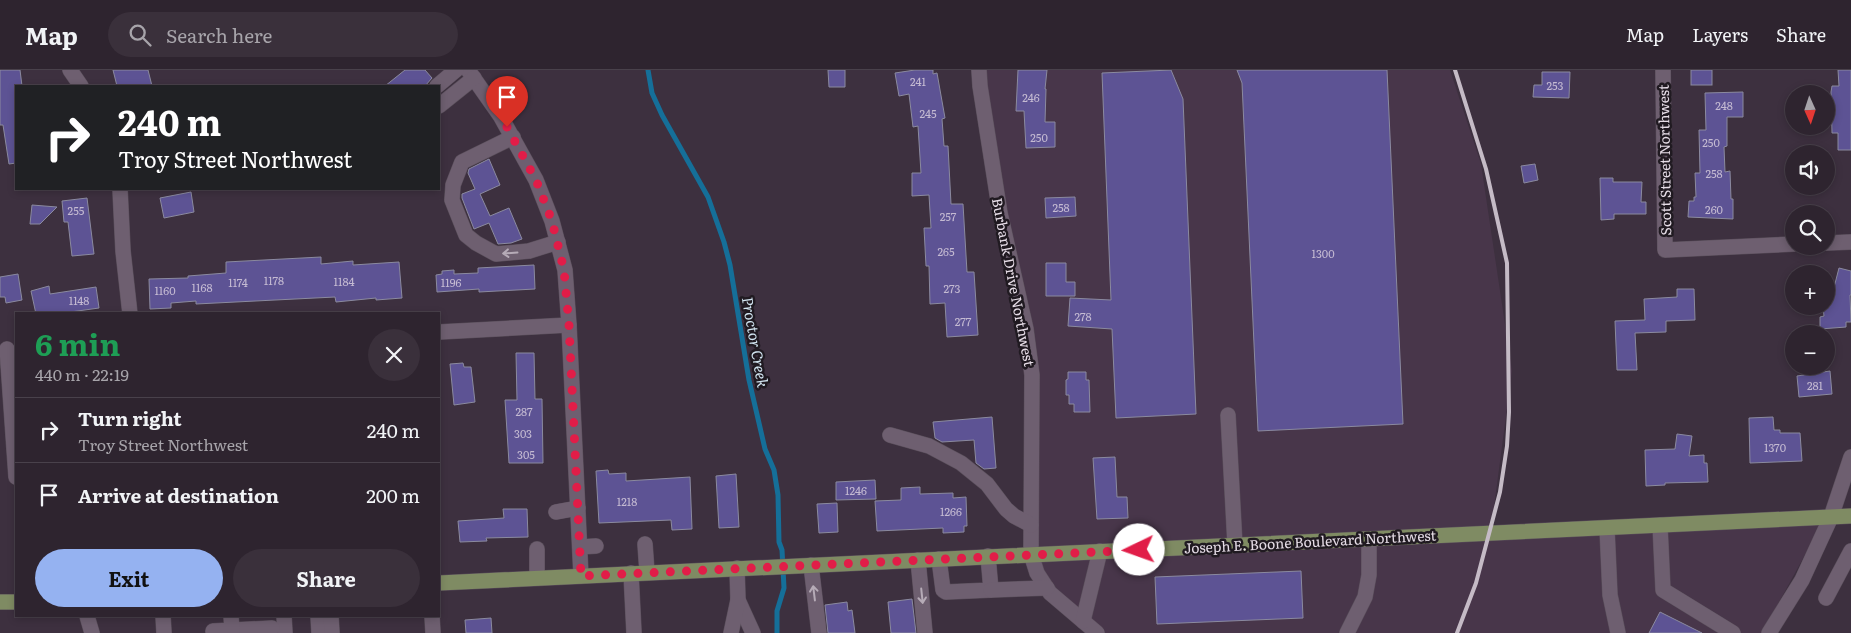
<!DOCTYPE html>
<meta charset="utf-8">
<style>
:root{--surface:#2e242f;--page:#3a303b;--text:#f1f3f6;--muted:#a7a4aa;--line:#49414b;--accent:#95b2f1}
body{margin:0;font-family:Literata,serif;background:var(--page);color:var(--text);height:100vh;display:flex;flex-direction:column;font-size:19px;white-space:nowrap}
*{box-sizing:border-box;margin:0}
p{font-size:16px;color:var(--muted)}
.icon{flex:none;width:28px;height:28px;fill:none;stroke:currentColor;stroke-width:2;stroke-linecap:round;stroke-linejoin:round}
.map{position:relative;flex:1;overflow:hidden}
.side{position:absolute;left:15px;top:242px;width:425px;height:305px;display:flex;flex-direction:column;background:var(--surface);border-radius:0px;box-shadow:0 2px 8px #0003,0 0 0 1px var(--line)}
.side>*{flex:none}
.banner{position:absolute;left:15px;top:15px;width:425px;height:105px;border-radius:0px;box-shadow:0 2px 8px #0003,0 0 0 1px var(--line);background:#202124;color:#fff;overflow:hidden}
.needle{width:32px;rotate:177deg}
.fabs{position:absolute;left:1785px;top:15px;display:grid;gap:10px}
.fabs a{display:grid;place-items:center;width:50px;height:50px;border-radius:50%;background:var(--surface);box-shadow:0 2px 8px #0003,0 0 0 1px var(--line);font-size:25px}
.pin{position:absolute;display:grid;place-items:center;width:42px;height:42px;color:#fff;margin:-51px -21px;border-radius:50% 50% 50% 0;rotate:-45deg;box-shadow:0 0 5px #0007}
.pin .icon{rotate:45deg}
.me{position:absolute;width:55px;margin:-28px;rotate:267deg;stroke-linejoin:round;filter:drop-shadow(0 0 4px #0008)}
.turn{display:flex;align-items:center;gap:18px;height:105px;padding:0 20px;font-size:22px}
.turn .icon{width:65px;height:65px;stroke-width:2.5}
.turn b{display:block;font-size:35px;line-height:42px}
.round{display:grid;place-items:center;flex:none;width:52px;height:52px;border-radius:26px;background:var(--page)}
.head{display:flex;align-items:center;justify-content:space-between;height:85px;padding:0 20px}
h1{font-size:30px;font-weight:700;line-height:38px;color:#1e9e55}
.cta{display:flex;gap:10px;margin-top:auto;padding:10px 20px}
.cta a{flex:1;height:58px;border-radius:30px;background:var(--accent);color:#111;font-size:20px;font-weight:700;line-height:58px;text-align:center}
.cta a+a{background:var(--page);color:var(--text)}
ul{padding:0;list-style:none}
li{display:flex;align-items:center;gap:15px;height:65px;padding:0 20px;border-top:1px solid var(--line)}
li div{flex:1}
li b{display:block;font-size:19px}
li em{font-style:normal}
header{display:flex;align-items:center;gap:30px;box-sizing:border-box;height:70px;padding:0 25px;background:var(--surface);border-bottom:1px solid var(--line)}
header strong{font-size:24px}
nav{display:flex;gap:28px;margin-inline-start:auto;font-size:18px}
.search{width:350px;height:45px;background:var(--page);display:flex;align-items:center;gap:12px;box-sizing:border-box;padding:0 18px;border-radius:28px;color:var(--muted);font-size:19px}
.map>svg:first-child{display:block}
.built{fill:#48364a}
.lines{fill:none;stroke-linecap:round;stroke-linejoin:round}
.stream{stroke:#156f99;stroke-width:5}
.building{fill:#5d5394;stroke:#8b8a9f}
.minor-casing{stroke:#5a4f5b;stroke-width:16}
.major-casing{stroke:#5a4f5b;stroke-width:16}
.minor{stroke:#6e5f70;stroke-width:15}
.major{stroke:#7f8b63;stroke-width:15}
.rail{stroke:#c5bbc6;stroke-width:4}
.oneway{stroke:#b6abb7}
.route{stroke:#e11d48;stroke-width:9;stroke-dasharray:0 16.2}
.labels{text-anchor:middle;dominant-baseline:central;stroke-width:5;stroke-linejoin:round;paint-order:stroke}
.number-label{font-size:11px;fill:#c4bad2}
.street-label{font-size:14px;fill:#e6dde7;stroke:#201a21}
.water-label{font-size:15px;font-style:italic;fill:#d1e4f0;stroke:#201a21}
</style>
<header>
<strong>Map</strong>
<div class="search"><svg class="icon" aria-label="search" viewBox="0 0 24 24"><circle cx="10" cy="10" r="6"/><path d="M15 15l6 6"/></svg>Search here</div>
<nav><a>Map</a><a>Layers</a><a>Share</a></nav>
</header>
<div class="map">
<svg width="1851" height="563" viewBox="0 0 1851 563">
<rect width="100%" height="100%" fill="#3d303f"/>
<!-- built -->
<polygon class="built" points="986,0 1450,0 1481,94 1512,301 1490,467 1823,452 1762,563 1103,563 1035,502 1030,282 987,42"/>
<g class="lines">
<!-- stream -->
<polyline class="stream" points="648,0 652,23 662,45 708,127 724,172 730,195 749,310 765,379 774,400 778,425 779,472 782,480 784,518 777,541 777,563"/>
</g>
<!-- building -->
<g class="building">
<polygon points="0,0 20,0 22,16 16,16 16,93 9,94 3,55 0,55"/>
<polygon points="113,0 148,0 152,16 117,16"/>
<polygon points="405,0 425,0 432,8 425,16 385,16"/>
<polygon points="828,0 845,0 845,17 829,17"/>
<polygon points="915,0 933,0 933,4 937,3 945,48 942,49 944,76 948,76 951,134 963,134 967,202 974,202 978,265 947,267 945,233 930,234 929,196 926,196 924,158 931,158 929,125 912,126 912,103 921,103 918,56 913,57 909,24 899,26 895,3"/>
<polygon points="1018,0 1047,0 1045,19 1046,19 1045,52 1055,52 1055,77 1026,78 1024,41 1016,41"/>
<polygon points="1171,0 1183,29 1196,344 1116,348 1112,259 1068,256 1070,228 1111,230 1102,3"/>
<polygon points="1237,0 1387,0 1403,354 1258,361 1242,13"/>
<rect x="1691" y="0" width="21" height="15"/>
<polygon points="1838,0 1851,0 1851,80 1838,80 1838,63 1832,63 1831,22 1832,16 1839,16"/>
<polygon points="1542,2 1570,2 1569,28 1533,27 1534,15 1542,15"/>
<polygon points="1743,22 1743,47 1727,47 1727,76 1724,77 1725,102 1730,101 1731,129 1733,129 1733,149 1688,147 1689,131 1694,131 1694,127 1696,127 1695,103 1700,103 1699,60 1706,60 1705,23"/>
<polygon points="489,89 500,115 480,124 490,146 509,138 522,169 511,173 498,174 489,153 474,159 462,128 462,124 475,119 468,103 469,99"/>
<polygon points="1535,94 1538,110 1524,113 1521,96"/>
<polygon points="1600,108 1613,108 1613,112 1642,112 1641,132 1646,132 1646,144 1614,144 1614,149 1601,150"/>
<polygon points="191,122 194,142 164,148 160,128"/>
<polygon points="1075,127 1076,146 1046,148 1045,128"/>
<polygon points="87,128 94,184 72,186 68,152 64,152 62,131"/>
<polygon points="32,135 57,137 40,154 30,154"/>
<polygon points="321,187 321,194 353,191 353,195 399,192 402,228 376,230 376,228 336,232 335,227 196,234 196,231 171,233 171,238 150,239 149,209 188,208 188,206 226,203 226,192"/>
<polygon points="1046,193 1066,193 1066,212 1075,212 1075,226 1046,226"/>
<polygon points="534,195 535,219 479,222 479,219 437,222 436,205 442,204 442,201 454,200 454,204 478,203 478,198"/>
<polygon points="1839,198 1851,201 1851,225 1850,225 1851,252 1846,252 1846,257 1820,259 1820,247 1824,246 1823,237 1829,237"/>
<polygon points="18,204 22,230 6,233 5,227 0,227 0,207"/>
<polygon points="49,216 50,224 96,217 99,238 56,244 36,244 31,221"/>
<polygon points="1677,219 1694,219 1695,250 1666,251 1666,262 1635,263 1637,300 1617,300 1615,251 1645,250 1644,229 1677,227"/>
<polygon points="516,283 534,283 535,329 542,329 543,393 509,393 505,330 517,330"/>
<polygon points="463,293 464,297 471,297 475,332 454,335 450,294"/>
<polygon points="1830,301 1832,324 1799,327 1797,306"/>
<polygon points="1068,302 1086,302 1086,310 1089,310 1090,342 1074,342 1074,334 1069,334 1069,325 1066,325 1066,310 1068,309"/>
<polygon points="992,347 996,398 984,399 976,393 974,370 942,372 935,368 933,352"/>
<polygon points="1773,347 1774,360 1780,360 1780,363 1800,363 1802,391 1750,393 1749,348"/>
<polygon points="1677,364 1692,366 1689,386 1704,385 1704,393 1707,393 1708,412 1665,413 1665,415 1646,416 1645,380 1675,379"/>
<polygon points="1115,387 1117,427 1127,427 1128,448 1097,449 1093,388"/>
<polygon points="608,400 609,404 626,403 626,411 690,407 692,459 672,460 671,450 599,453 596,401"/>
<polygon points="736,404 739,457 719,458 716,406"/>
<polygon points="875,410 876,429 836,430 836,412"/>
<polygon points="920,417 920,424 953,423 953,428 966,427 967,456 964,456 964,462 943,463 943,458 877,461 875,431 901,430 901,418"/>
<polygon points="837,433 838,462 819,463 817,434"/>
<polygon points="503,439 527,439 528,467 486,468 487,471 460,472 458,451 504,448"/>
<polygon points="1301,501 1303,548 1157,554 1155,507"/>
<polygon points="912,529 916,563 891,563 888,532"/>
<polygon points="847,532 848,541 852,540 855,563 828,563 825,535"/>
<polygon points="1660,542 1702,563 1649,563"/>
<polygon points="491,548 492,563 466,563 465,550"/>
</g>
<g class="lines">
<defs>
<g id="minor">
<polyline points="70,0 81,16"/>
<polyline points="468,0 501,47 536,110 552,151 565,200 569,255 581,506"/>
<polyline points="979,0 980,16 1000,143 1026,259 1032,305 1031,484 1037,503 1050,523 1097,563"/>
<polyline points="1663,0 1665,180 1794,174"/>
<polyline points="437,16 456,0"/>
<polyline points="439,36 474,8"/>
<polyline points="513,67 462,92 453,115 452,130 466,165 476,173 496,184 529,181 558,172"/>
<polyline points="120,119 123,181 130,244"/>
<polyline points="1826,173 1851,172"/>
<polyline points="439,262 569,255"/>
<polyline points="7,279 16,407"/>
<polyline points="1228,345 1235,475"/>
<polyline points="890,365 929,376 961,393 987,414 1006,439 1014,446 1031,455"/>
<polyline points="556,442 578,438"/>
<polyline points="1660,455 1663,520 1733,563"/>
<polyline points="1607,458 1610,525 1618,563"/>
<polyline points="645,474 647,502"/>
<polyline points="580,477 596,476"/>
<polyline points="537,479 537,508"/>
<polyline points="939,489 943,520 946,522 991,520 988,486"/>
<polyline points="918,490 925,563"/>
<polyline points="811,495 819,563"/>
<polyline points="631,503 634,563"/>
<polyline points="991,520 1047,518"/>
<polyline points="1826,528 1851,481"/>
<polyline points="738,530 753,563"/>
<polyline points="87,546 92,563"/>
<polyline points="163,546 164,563"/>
<polyline points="284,546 285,563"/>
<polyline points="318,546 319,563"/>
<polyline points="331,546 332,563"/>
<polyline points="432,546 433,563"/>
<polyline points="1083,551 1100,481"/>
<polyline points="232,560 272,558"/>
<polyline points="213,561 232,560 231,546"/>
<polyline points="731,563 738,530 737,498"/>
<polyline points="1347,563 1365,527 1369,505 1369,469"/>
<polyline points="1769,563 1802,510 1831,447 1851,387"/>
</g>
<g id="major">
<polyline points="439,513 1851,446"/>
<polyline points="0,532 16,532"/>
</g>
</defs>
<!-- minor casing -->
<use href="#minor" class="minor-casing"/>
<!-- major casing -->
<use href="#major" class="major-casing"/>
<!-- minor -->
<use href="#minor" class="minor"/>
<!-- major -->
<use href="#major" class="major"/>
<!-- rail -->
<polyline class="rail" points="1455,0 1486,99 1507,193 1509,342 1507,376 1500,422 1476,513 1457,563"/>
</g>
<!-- one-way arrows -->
<defs><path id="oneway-shaft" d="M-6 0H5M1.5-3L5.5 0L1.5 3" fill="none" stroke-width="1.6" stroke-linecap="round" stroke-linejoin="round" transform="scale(1.25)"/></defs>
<g class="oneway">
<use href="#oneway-shaft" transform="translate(510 183) rotate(176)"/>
<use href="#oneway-shaft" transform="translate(814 523) rotate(-97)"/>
<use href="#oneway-shaft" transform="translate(922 526) rotate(84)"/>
</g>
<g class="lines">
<!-- route -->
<polyline class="route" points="507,57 536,110 552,151 564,200 569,255 581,506 1139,480"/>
</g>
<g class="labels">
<!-- number labels -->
<g class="number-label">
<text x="918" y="11">241</text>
<text x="1555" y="15">253</text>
<text x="1031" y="27">246</text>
<text x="1724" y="35">248</text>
<text x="928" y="43">245</text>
<text x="1039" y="67">250</text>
<text x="1711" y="72">250</text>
<text x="1714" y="103">258</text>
<text x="1061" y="137">258</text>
<text x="1714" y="139">260</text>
<text x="76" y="140">255</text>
<text x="948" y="146">257</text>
<text x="946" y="181">265</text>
<text x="1323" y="183">1300</text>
<text x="274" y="210">1178</text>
<text x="344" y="211">1184</text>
<text x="238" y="212">1174</text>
<text x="451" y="212">1196</text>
<text x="202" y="217">1168</text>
<text x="952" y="218">273</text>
<text x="165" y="220">1160</text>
<text x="79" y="230">1148</text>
<text x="1083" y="246">278</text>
<text x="963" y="251">277</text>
<text x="1815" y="315">281</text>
<text x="524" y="341">287</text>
<text x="523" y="363">303</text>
<text x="1775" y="377">1370</text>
<text x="526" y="384">305</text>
<text x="856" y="420">1246</text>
<text x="627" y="431">1218</text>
<text x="951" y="441">1266</text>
</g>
<!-- street labels -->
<g class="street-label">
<text transform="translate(1664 90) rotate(-91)">Scott Street Northwest</text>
<text transform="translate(1014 212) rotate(79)">Burbank Drive Northwest</text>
<text transform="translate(1310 471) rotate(-3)">Joseph E. Boone Boulevard Northwest</text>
</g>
<!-- water labels -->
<g class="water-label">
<text transform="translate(756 272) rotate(80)">Proctor Creek</text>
</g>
</g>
</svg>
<div class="fabs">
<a><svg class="needle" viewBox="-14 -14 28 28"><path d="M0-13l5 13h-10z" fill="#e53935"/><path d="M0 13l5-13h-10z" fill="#a7a4aa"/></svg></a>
<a><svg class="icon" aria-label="sound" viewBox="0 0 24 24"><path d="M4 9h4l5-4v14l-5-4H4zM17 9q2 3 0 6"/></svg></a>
<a><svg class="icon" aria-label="search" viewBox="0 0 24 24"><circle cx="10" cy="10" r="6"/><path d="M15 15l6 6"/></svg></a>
<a>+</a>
<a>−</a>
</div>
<div class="pin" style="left:507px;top:57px;background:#d93025"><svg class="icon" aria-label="arrive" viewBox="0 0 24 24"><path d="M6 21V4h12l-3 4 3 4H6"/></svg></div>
<svg class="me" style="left:1139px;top:480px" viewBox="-20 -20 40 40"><circle r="19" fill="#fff"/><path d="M0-13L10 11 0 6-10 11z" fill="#e11d48"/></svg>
<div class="banner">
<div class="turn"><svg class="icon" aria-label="right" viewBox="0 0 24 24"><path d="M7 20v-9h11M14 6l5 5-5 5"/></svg><div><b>240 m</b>Troy Street Northwest</div></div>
</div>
<section class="side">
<div class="head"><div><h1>6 min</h1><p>440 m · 22:19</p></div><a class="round"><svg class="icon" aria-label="close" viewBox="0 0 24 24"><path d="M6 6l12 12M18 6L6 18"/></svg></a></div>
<ul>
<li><svg class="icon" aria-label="right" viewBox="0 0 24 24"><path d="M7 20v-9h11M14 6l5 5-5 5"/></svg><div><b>Turn right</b><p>Troy Street Northwest</p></div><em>240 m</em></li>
<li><svg class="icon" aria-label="arrive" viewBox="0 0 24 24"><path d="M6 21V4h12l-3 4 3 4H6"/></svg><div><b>Arrive at destination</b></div><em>200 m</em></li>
</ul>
<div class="cta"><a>Exit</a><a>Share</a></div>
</section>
</div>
